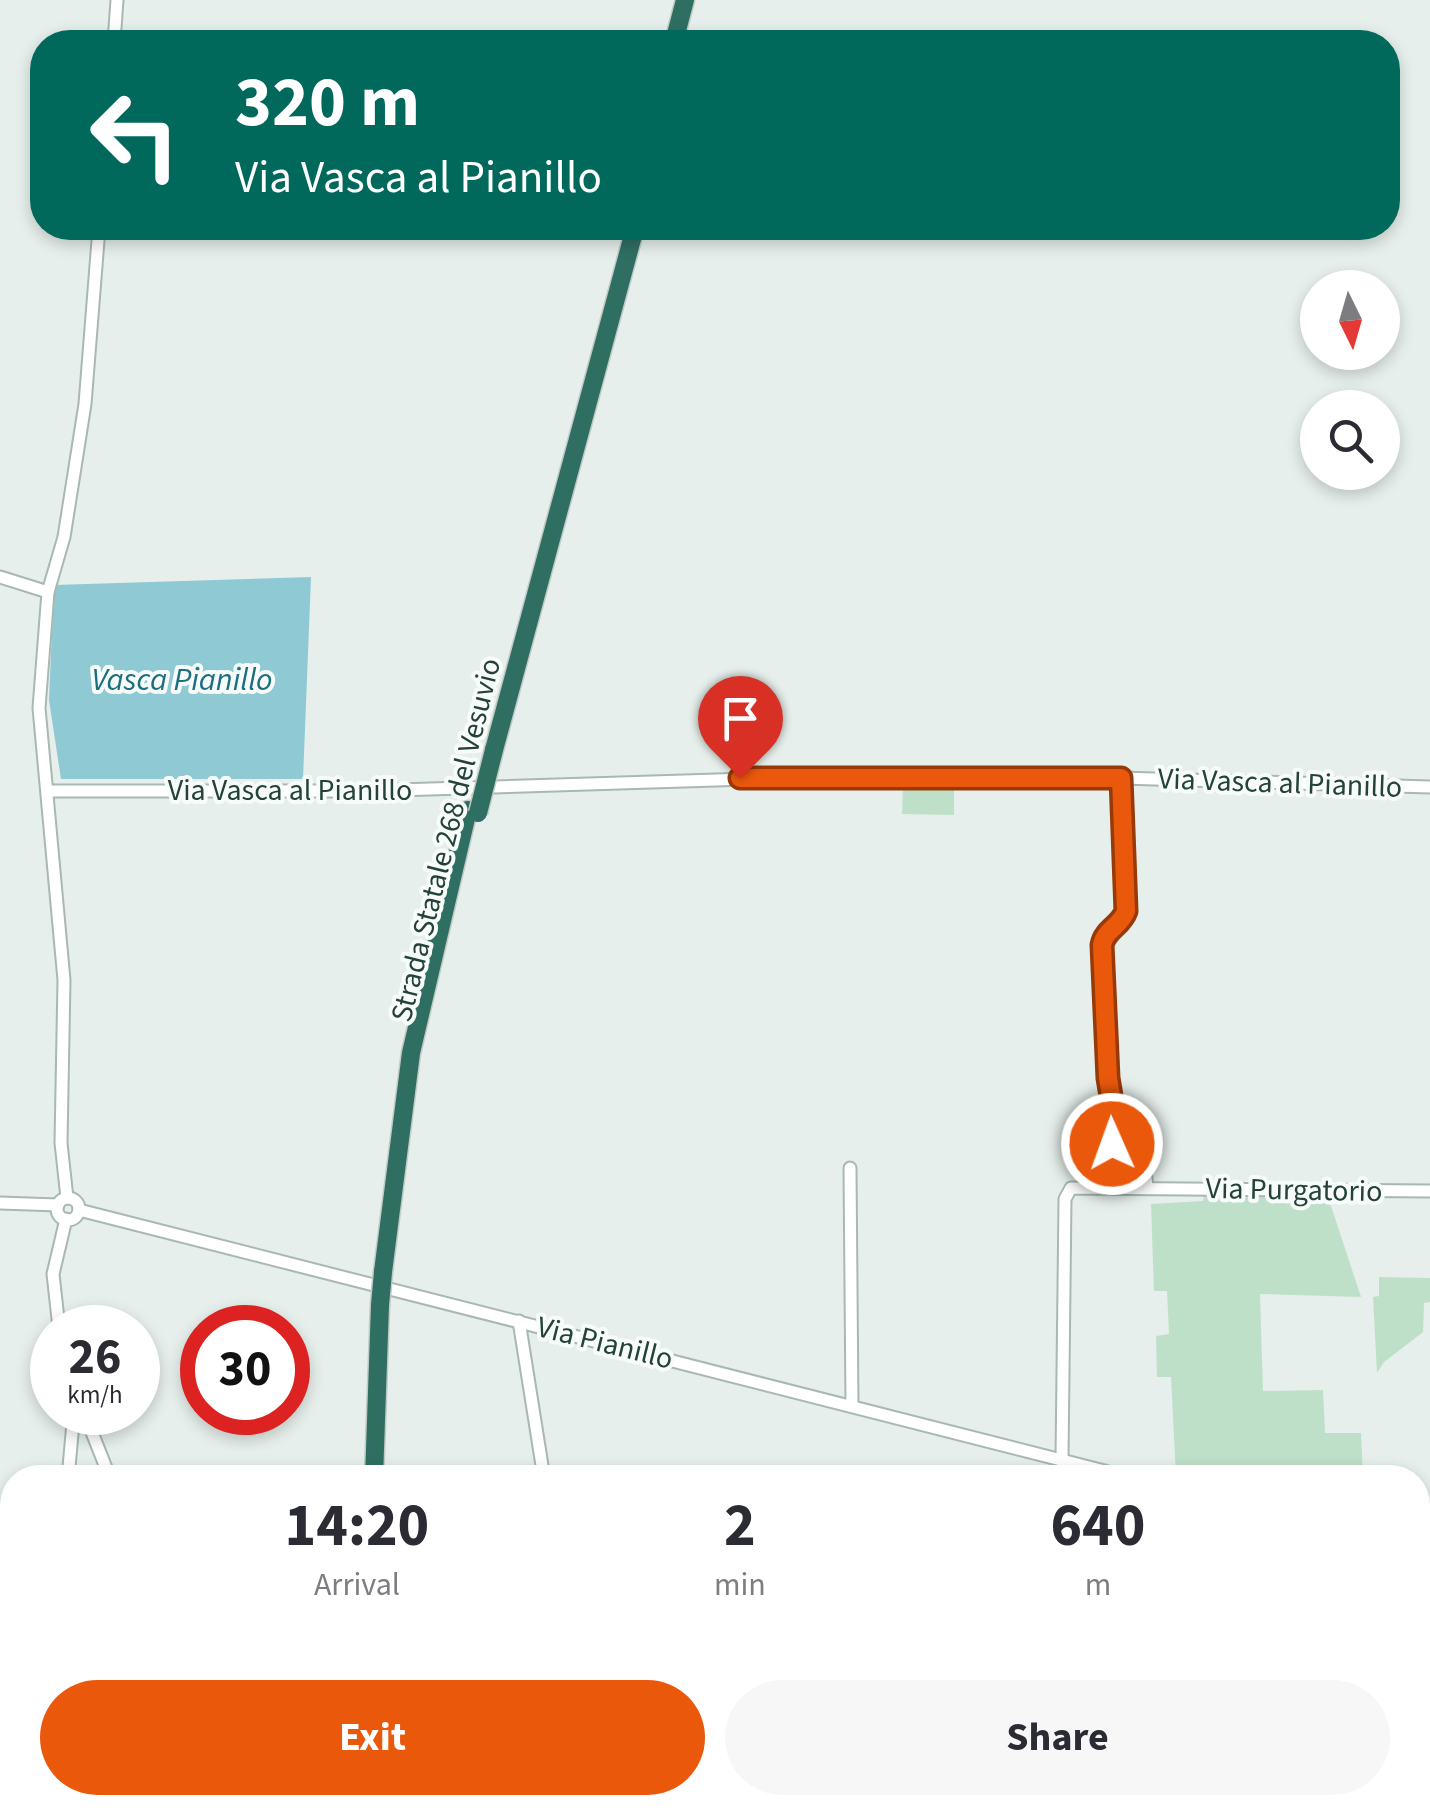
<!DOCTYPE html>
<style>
:root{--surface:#fff;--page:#f7f7f7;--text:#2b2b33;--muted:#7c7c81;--accent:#ea580c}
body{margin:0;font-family:"Source Sans 3",sans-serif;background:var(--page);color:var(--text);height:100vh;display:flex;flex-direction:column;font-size:38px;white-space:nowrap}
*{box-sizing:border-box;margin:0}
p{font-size:32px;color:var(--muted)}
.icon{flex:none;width:55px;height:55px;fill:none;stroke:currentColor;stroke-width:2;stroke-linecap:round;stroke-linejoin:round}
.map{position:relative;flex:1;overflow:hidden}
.drawer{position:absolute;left:0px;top:1465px;width:1430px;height:350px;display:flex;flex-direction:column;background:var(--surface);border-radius:40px 40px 0 0;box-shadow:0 5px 15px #0003}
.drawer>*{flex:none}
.hud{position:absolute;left:30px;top:30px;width:1370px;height:210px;border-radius:40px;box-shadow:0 5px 15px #0003;background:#00695c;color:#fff;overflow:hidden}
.needle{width:65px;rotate:175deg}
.controls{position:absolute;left:1300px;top:270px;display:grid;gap:20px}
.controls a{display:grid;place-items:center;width:100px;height:100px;border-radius:50%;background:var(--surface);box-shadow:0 5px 15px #0003;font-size:50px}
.speed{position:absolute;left:30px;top:1305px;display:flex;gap:20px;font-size:50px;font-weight:700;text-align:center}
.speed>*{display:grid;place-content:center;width:130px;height:130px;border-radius:50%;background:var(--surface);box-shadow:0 5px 15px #0003;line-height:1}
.speed small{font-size:25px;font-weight:400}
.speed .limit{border:15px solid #d22;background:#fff;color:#111}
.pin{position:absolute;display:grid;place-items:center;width:85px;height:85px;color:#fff;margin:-102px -42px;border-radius:50% 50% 50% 0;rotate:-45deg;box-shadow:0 0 10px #0007}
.pin .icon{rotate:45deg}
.me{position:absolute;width:110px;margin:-55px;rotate:358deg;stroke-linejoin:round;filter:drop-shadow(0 0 8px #0008)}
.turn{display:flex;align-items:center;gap:35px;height:210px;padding:0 40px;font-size:45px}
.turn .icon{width:130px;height:130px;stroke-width:2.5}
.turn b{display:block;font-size:70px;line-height:85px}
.eta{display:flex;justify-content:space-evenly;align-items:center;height:170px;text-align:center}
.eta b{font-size:60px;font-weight:700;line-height:70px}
.primary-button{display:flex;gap:20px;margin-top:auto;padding:20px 40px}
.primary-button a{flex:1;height:115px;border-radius:60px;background:var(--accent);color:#fff;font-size:40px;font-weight:700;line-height:115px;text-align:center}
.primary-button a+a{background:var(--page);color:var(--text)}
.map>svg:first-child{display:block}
.green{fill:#bfe0c8}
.water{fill:#8ec9d4}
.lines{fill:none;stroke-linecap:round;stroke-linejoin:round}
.minor-casing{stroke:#a8b8b2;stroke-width:15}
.highway-casing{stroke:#c2cac8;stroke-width:21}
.minor{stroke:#fff;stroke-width:11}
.highway{stroke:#2f6f62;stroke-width:18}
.highway-bridge-casing{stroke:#c2cac8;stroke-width:21;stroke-linecap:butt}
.highway-bridge{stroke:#2f6f62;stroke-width:18}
.route-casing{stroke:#983908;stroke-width:25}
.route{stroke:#ea580c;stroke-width:18}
.labels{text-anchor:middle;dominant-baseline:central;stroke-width:8;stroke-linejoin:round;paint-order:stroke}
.street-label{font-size:30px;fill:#24423a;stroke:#f7fbf9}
.water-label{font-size:32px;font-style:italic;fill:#1c6f80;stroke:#f7fbf9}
</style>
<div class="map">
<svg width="1430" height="1815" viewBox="0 0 1430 1815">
<rect width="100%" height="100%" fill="#e6efeb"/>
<!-- green -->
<g class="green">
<polygon points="903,788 954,789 954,815 902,814"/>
<polygon points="1204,1193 1328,1197 1361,1297 1260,1294 1263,1391 1323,1390 1325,1433 1361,1433 1363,1477 1176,1477 1171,1377 1157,1377 1156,1336 1169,1334 1167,1291 1154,1291 1151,1204 1203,1201"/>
<polygon points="1379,1277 1430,1278 1430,1302 1424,1303 1423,1332 1384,1362 1377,1373 1373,1297 1379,1296"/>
</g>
<!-- water -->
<polygon class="water" points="311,577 303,779 61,779 49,700 54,585"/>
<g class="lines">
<defs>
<g id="minor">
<polyline points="114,42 117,0"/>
<polyline points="0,577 48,592"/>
<path d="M1121,778L1126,911C1121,926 1105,928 1102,945L1107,1078L1114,1114L1112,1144L1120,1151L1143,1153L1147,1187"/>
<polyline points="50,791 366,791 813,777 1121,778 1430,787"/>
<polyline points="850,1168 852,1405"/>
<polyline points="67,1198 61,1143 64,980 39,708 48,592 64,537 85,404 99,228"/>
<circle cx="68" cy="1209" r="11"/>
<polyline points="0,1203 58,1205"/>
<polyline points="79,1210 1132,1478"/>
<polyline points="519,1321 544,1478"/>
<polyline points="59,1328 53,1274 66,1219"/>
<polyline points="84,1412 110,1478"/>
<polyline points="1062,1459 1065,1199 1071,1188 1430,1191"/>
<polyline points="68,1478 74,1412"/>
<polyline points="1418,1552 1430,1556"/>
<polyline points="215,1802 218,1815"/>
<polyline points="598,1802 600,1815"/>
<polyline points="1389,1802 1389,1803"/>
<polyline points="19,1815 21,1802"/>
</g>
<g id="highway">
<polyline points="674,42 685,0"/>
<polyline points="494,750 635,228"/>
<polyline points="383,1272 411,1053 468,810"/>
<polyline points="374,1478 380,1305"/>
<polyline points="397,1802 398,1815"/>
</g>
</defs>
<!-- minor casing -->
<use href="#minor" class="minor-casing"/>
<!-- highway casing -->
<use href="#highway" class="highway-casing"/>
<!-- minor -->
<use href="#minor" class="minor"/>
<!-- highway -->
<use href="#highway" class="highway"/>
<defs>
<g id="highway-bridge">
<polyline points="478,813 494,750"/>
<polyline points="380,1305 383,1272"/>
</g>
</defs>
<!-- highway-bridge casing -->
<use href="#highway-bridge" class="highway-bridge-casing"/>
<!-- highway-bridge -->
<use href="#highway-bridge" class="highway-bridge"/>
</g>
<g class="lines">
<defs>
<path id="route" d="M740,778H1121L1126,911C1121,926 1105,929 1102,945L1108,1078L1114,1114L1112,1144"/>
</defs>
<!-- route casing -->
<use href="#route" class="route-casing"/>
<!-- route -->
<use href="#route" class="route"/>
</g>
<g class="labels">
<!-- street labels -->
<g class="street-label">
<text transform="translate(1280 783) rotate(2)">Via Vasca al Pianillo</text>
<text x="290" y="790">Via Vasca al Pianillo</text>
<text transform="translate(446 840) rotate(-76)">Strada Statale 268 del Vesuvio</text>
<text transform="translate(1294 1190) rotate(1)">Via Purgatorio</text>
<text transform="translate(605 1343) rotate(14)">Via Pianillo</text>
</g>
<!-- water labels -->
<g class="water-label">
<text x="182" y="680">Vasca Pianillo</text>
</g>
</g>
</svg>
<div class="controls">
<a><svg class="needle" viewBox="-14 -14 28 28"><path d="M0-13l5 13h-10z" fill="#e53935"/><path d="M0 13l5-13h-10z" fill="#7c7c81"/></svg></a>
<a><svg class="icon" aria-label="search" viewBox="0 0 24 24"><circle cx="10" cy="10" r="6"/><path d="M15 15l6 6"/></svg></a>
</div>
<div class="speed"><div>26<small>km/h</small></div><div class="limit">30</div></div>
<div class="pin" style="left:740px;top:778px;background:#d93025"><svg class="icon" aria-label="arrive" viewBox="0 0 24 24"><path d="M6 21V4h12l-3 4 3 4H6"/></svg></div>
<svg class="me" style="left:1112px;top:1144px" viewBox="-20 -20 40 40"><circle r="17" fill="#ea580c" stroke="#fff" stroke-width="3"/><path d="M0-11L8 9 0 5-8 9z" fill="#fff"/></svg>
<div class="hud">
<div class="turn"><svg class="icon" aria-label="left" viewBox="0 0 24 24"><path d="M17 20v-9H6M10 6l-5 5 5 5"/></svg><div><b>320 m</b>Via Vasca al Pianillo</div></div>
</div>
<section class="drawer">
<div class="eta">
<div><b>14:20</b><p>Arrival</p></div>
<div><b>2</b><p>min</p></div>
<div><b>640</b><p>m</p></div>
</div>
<div class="primary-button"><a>Exit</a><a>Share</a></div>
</section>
</div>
